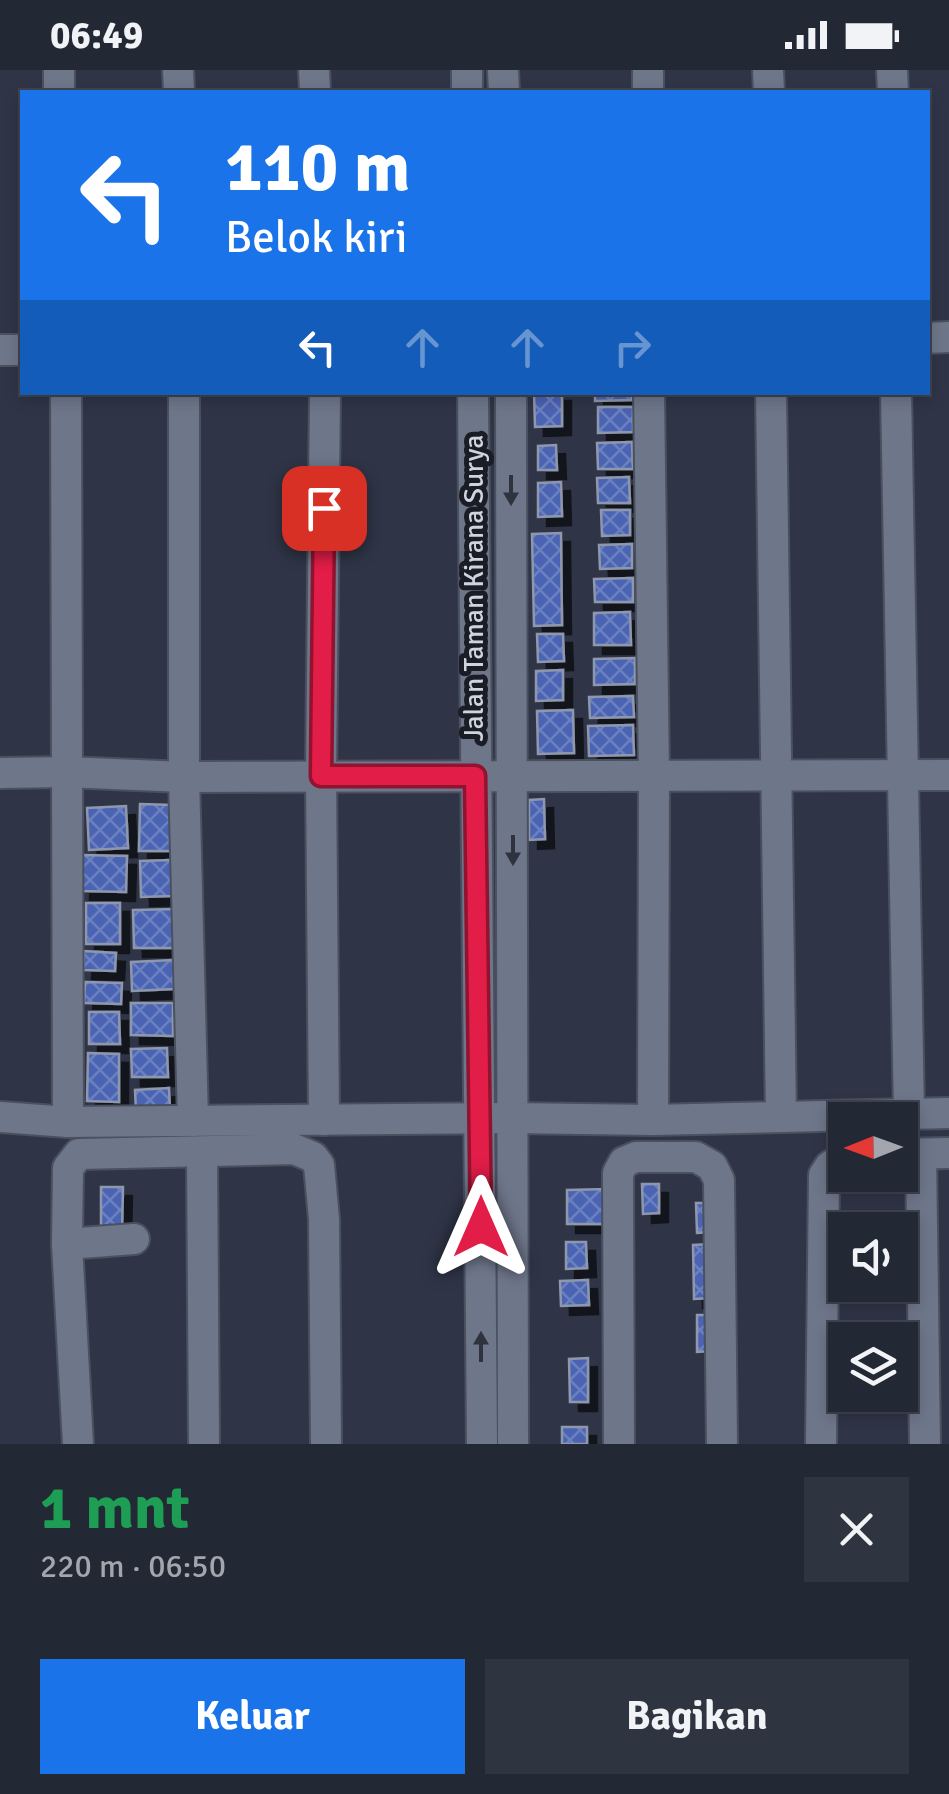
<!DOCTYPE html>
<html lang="id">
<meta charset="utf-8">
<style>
:root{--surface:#232835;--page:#2f3441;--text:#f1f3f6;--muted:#a3a6ad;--line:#404450;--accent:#1a73e8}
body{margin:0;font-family:Signika,sans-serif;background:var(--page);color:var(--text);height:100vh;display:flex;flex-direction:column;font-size:38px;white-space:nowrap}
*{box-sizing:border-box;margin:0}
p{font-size:32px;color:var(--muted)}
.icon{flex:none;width:55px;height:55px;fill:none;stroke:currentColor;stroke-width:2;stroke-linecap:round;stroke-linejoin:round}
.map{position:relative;height:1374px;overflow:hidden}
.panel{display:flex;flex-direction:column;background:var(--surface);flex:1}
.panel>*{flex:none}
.hud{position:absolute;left:20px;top:20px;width:910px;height:305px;border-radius:0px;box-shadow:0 5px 15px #0003,0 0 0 2px var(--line);background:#1a73e8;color:#fff;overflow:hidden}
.needle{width:65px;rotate:269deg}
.fabs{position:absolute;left:828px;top:1032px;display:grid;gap:20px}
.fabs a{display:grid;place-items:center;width:90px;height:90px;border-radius:0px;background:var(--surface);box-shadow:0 5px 15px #0003,0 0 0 2px var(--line);font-size:50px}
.pin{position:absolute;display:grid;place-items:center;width:85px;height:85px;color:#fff;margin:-42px;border-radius:20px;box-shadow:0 5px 15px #0006}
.me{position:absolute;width:110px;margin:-55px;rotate:0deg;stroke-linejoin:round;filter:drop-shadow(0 0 8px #0008)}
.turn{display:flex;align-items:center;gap:35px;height:210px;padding:0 40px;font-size:45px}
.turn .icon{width:130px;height:130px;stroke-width:2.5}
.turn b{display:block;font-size:70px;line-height:85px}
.lanes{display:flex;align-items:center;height:95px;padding:0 40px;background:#0003;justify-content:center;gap:50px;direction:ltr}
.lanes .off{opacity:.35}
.round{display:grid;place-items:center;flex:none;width:105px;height:105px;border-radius:0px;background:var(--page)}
.summary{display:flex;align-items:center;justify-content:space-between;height:170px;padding:0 40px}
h1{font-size:60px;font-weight:700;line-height:75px;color:#1e9e55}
.primary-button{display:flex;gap:20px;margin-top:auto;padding:20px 40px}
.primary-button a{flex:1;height:115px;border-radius:0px;background:var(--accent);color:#fff;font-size:40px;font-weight:700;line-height:115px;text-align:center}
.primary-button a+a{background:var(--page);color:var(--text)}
.status{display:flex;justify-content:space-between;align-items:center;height:70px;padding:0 50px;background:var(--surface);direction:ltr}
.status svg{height:28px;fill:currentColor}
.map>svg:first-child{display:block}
.building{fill:url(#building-cross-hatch);stroke:#8e97ab;stroke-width:2.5;filter:url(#shadow)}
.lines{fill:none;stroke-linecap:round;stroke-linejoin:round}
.minor-casing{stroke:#4b505f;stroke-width:34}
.minor{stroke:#6e768a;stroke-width:30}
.oneway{fill:#2f333e}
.route-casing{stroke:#92132f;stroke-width:25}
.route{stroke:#e11d48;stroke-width:18}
.labels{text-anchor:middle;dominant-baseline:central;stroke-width:10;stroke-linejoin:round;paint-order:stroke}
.street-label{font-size:28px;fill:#cfd4df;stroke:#1a1d25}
</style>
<div class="status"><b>06:49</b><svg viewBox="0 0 49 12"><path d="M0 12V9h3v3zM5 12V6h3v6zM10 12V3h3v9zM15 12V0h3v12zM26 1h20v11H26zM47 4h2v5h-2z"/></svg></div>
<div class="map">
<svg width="949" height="1374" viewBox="0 0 949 1374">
<defs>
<pattern id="building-cross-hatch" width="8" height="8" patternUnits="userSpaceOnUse" patternTransform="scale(2.5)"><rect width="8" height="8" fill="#4b64b3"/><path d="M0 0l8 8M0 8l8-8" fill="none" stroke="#6c80c0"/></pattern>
<filter id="shadow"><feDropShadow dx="9" dy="9" stdDeviation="0" flood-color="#0009"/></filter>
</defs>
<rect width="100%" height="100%" fill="#2f3547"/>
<!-- building -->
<g class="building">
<polygon points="534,322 562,322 562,356 535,357"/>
<polygon points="595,322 631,322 632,330 595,331"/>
<polygon points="598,337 633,337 633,362 598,363"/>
<polygon points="632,372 633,399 598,399 597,373"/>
<polygon points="556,375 557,400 538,400 538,376"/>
<polygon points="629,407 630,433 598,433 597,408"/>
<polygon points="561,412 562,446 538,447 538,413"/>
<polygon points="601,440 630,440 630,465 602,466"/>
<polygon points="561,463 562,555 534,556 532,464"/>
<polygon points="632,474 632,498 600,499 599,475"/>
<polygon points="633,508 633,532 595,532 594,509"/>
<polygon points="630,542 631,575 594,575 594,543"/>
<polygon points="537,564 563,564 564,591 538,592"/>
<polygon points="635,588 635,614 594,615 594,589"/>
<polygon points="563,600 563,630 536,631 536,601"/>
<polygon points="633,626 634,647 590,648 589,627"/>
<polygon points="573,640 574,683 538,684 537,641"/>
<polygon points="633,655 634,685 589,686 588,656"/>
<polygon points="544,729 545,769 529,770 529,730"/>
<polygon points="140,734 173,735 172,781 139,781"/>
<polygon points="126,736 128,778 89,780 87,738"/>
<polygon points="82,785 127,786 126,822 81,821"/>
<polygon points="171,790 172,826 141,827 140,791"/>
<rect x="86" y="833" width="34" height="41"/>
<polygon points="176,839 177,878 134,878 133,840"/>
<polygon points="84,881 116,883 115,901 83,900"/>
<polygon points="173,890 174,919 132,921 131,892"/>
<polygon points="85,912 122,913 121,934 84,933"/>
<polygon points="131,933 173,933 173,966 131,965"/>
<polygon points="89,942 119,942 120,974 89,974"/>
<polygon points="167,978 168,1007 132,1007 131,979"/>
<polygon points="88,983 119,984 119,1032 87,1031"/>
<polygon points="169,1018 170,1040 136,1042 135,1020"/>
<polygon points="642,1114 659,1114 659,1143 643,1144"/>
<polygon points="101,1117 123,1117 122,1163 101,1162"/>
<polygon points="607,1119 607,1154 567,1154 567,1120"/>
<polygon points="696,1133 715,1133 715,1162 697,1163"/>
<polygon points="566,1172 586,1172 587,1198 566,1199"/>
<polygon points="711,1174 712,1228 694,1229 693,1175"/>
<polygon points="588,1210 589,1235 561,1236 560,1211"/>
<polygon points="697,1245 711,1245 711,1281 697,1282"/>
<polygon points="588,1288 588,1332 570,1332 569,1289"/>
<rect x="562" y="1357" width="25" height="17"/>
</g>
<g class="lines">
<defs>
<g id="minor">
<polyline points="59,0 59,22"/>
<polyline points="178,0 179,22"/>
<polyline points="314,0 315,22"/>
<polyline points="467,0 467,22"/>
<polyline points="503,0 504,22"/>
<polyline points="768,0 769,22"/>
<polyline points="892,0 893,22"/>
<polyline points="648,22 648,0"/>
<polyline points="928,268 949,267"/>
<polyline points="0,280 22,280"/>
<polyline points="66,322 68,1052"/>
<polyline points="184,322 184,707 193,1051"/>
<polyline points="473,322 482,1374"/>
<polyline points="511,322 513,1374"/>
<polyline points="649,322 654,707 653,1050"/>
<polyline points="771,322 781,1047"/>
<polyline points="896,322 909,1044"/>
<polyline points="0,703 66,702 184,707 949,705"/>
<polyline points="0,1047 68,1052 512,1048 653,1050 949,1043"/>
<polyline points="324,1050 321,706 325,322"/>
<polyline points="202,1082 204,1374"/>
<polyline points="900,1084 949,1083"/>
<polyline points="921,1084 925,1374"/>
<polyline points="67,1174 134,1169"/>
<polyline points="78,1374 67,1174 68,1098 79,1084 294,1079 313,1087 319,1095 324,1149 326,1374"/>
<polyline points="619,1374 618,1103 624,1092 636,1087 696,1087 712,1096 719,1110 722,1374"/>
<polyline points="821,1374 824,1105 830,1096 845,1087"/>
</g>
</defs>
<!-- minor casing -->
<use href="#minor" class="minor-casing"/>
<!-- minor -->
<use href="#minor" class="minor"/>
</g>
<!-- one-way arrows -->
<defs><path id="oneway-solid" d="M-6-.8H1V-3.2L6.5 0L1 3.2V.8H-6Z" transform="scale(2.5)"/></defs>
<g class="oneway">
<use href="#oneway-solid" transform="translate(511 420) rotate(90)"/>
<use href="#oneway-solid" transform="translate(513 780) rotate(90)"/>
<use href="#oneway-solid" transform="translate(481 1277) rotate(-90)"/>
</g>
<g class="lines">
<defs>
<polyline id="route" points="324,438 321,706 475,706 481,1157"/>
</defs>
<!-- route casing -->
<use href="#route" class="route-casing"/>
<!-- route -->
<use href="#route" class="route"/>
</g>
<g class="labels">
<!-- street labels -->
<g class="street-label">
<text transform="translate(474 518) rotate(-90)">Jalan Taman Kirana Surya</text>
</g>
</g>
</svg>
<div class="fabs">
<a><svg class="needle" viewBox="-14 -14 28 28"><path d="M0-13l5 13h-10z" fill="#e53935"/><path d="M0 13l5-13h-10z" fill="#a3a6ad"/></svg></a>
<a><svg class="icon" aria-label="sound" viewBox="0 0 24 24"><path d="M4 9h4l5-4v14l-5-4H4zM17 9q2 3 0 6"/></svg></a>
<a><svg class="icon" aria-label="layers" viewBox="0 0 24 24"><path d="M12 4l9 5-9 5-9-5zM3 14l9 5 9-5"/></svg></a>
</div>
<div class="pin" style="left:324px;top:438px;background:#d93025"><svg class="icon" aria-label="arrive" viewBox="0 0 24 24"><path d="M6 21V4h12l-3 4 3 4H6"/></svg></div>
<svg class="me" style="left:481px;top:1157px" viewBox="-20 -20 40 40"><path d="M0-17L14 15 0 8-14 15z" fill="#e11d48" stroke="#fff" stroke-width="4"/></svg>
<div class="hud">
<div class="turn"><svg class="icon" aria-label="left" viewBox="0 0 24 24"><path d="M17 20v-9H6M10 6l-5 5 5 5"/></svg><div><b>110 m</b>Belok kiri</div></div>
<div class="lanes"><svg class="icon" aria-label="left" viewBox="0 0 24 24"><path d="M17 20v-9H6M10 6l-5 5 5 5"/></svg><svg class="icon off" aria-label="ahead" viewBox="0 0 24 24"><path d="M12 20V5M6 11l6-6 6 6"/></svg><svg class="icon off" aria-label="ahead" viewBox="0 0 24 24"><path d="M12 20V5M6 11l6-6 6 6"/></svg><svg class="icon off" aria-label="right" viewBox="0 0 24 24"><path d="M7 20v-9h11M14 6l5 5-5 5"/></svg></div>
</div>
</div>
<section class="panel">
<div class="summary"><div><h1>1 mnt</h1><p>220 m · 06:50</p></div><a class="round"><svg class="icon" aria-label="close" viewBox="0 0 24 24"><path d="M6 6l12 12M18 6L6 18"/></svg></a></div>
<div class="primary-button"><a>Keluar</a><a>Bagikan</a></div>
</section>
